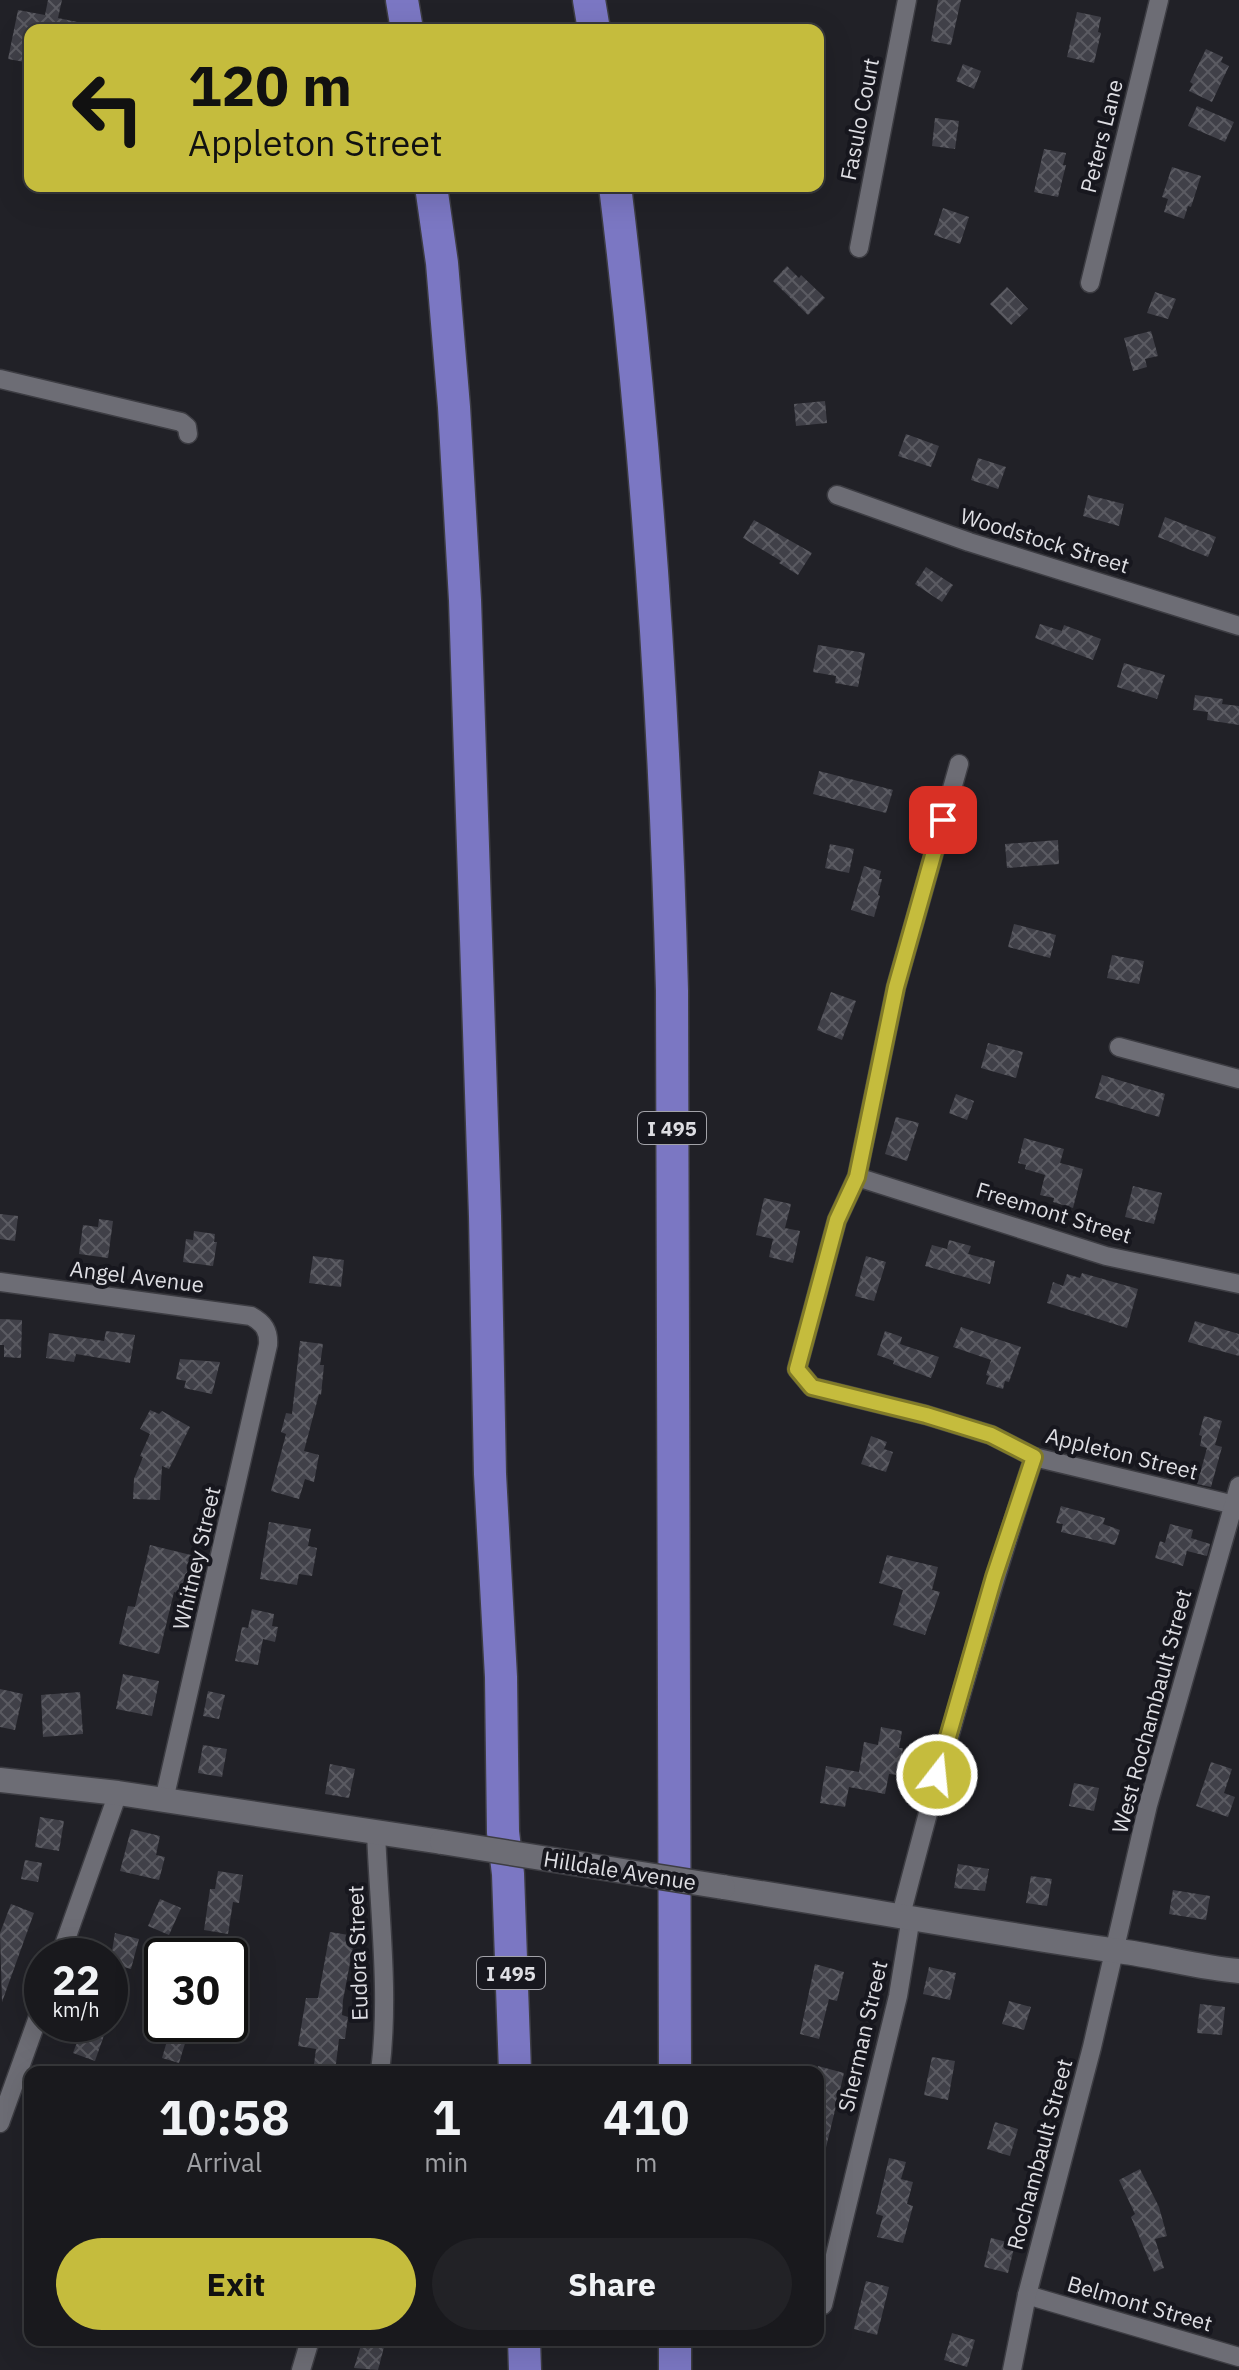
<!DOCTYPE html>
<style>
:root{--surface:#19191d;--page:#222226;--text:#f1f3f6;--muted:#9fa0a4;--line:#37383b;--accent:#c5bc3d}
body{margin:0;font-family:"IBM Plex Sans",sans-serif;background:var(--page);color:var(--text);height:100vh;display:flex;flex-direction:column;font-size:30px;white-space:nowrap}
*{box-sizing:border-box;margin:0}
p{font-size:26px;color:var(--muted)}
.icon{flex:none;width:44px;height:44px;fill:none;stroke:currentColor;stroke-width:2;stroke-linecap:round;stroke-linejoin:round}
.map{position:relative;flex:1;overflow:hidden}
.sheet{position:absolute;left:24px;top:2066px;width:800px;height:280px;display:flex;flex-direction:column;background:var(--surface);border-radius:16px;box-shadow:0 8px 32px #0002,0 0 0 2px var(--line)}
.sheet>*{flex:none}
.guide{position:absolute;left:24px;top:24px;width:800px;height:168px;border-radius:16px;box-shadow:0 8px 32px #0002,0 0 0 2px var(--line);background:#c5bc3d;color:#111;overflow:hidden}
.speed{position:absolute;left:24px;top:1938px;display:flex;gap:16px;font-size:40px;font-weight:700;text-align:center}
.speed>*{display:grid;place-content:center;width:104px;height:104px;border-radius:50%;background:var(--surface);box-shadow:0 8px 32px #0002,0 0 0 2px var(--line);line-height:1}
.speed small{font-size:20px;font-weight:400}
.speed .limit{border:4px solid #111;border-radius:12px;background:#fff;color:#111}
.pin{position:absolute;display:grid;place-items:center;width:68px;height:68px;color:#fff;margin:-34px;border-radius:16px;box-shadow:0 4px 12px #0006}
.me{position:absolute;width:88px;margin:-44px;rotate:16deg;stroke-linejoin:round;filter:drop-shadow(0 0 6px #0008)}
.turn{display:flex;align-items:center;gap:28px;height:168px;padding:0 32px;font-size:36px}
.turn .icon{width:104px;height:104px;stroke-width:2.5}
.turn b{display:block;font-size:56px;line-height:68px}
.eta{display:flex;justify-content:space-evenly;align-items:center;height:136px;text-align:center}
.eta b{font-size:48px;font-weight:700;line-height:56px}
.cta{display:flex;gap:16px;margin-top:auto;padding:16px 32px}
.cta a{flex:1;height:92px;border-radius:48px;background:var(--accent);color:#111;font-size:32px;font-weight:700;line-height:92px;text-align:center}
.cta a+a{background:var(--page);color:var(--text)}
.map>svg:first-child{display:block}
.building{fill:url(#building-cross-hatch)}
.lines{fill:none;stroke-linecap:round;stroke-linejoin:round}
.street-casing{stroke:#3d3d43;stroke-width:21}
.secondary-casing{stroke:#3d3d43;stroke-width:27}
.highway-casing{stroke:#3d3d43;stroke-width:35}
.street{stroke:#6d6d75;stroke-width:18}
.secondary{stroke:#6d6d75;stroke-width:24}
.highway{stroke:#7b77c3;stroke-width:32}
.secondary-bridge-casing{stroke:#3d3d43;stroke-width:27;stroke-linecap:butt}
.secondary-bridge{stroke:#6d6d75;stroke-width:24}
.route-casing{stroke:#807a28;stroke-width:20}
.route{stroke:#c5bc3d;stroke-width:14}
.labels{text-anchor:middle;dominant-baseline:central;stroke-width:8;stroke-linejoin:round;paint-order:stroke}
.shield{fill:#17171e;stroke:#a2a2a8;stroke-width:2}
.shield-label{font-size:20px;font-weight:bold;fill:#dedee3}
.street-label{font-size:22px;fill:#dedee3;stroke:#17171e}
</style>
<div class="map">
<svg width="1239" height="2370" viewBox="0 0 1239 2370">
<defs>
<pattern id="building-cross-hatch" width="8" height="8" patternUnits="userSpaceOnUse" patternTransform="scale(2)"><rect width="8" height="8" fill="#404048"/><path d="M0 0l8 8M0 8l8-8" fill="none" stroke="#5b5b62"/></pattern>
</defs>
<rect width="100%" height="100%" fill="#212127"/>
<!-- building -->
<g class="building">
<polygon points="48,0 62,0 58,18 82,23 81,30 30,30 30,63 8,59 18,10 45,15"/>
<polygon points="938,0 961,0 951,45 931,41"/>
<polygon points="1077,12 1101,17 1098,32 1101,33 1094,63 1067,57"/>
<polygon points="1206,49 1223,57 1221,62 1229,66 1212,102 1189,91 1193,84 1190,82"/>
<polygon points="963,64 981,71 974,89 956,81"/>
<polygon points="1197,106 1234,122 1225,142 1188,126"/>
<polygon points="935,118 959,121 955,149 932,146"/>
<polygon points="1044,149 1066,153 1063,165 1066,165 1058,197 1034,192"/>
<polygon points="1172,167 1201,176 1191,207 1188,206 1184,219 1164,212 1168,199 1162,197"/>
<polygon points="943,208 969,217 960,244 934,235"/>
<polygon points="787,266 799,278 801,275 825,298 808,315 773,281"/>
<polygon points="1007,287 1028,309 1011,325 990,304"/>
<polygon points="1155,292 1176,299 1168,319 1147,313"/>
<polygon points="1151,331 1158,356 1145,359 1147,367 1133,371 1124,338"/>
<polygon points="825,401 827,423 796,426 794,404"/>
<polygon points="906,434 939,446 931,467 898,456"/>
<polygon points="978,458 1006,467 998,489 971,480"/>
<polygon points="1088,495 1124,504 1119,526 1083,516"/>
<polygon points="1165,517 1216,537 1208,557 1158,537"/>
<polygon points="754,520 812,553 798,575 779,563 781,561 743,538"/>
<polygon points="926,567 953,585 942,602 915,584"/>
<polygon points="1040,624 1062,631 1064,625 1101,639 1093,660 1035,638"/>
<polygon points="818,645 865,653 858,687 835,683 836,676 813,672"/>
<polygon points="1124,663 1165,675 1157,699 1117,687"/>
<polygon points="1195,695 1223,699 1222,704 1239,706 1239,725 1207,720 1208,712 1193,710"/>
<polygon points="819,771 893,790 886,813 813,794"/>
<polygon points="1058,840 1059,864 1007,868 1005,844"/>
<polygon points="830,844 854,849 849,873 825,868"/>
<polygon points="864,866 881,871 879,879 882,879 878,895 880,896 874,917 851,910"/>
<polygon points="1014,924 1056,935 1050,958 1008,947"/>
<polygon points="1112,955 1144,961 1139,984 1107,978"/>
<polygon points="831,992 856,1001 842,1040 817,1030"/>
<polygon points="988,1043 1023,1052 1016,1078 981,1068"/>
<polygon points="1102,1075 1165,1094 1159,1117 1095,1098"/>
<polygon points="956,1094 974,1101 967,1120 949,1113"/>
<polygon points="896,1117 919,1123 907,1161 885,1154"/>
<polygon points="1024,1138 1064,1149 1060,1163 1083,1169 1073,1208 1053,1202 1054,1198 1040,1195 1045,1175 1025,1169 1026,1165 1018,1163"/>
<polygon points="1133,1186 1162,1193 1154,1224 1125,1217"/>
<polygon points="764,1198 791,1204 785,1228 800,1231 793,1263 769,1257 773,1239 756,1235"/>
<polygon points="0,1214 18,1216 15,1241 0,1239"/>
<polygon points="99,1219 113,1221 108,1258 79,1254 83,1225 98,1227"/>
<polygon points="194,1231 215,1234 214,1242 217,1242 213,1266 183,1262 186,1239 193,1240"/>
<polygon points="949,1240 971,1246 968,1254 995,1261 990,1284 925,1266 932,1245 947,1249"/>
<polygon points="313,1256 344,1260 341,1287 309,1283"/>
<polygon points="866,1256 886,1262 874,1301 855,1296"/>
<polygon points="1082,1273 1138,1289 1127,1328 1047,1303 1053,1282 1063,1286 1067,1274 1080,1278"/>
<polygon points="0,1319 22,1320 21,1358 4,1357 4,1345 0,1345"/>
<polygon points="1195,1321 1239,1334 1239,1356 1188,1342"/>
<polygon points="961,1327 1021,1347 1009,1382 1005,1381 1003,1389 986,1384 989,1376 986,1375 991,1360 953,1347"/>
<polygon points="106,1331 135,1335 130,1363 76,1354 74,1362 46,1358 49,1333 104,1341"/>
<polygon points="885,1331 902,1337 900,1344 939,1357 931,1378 893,1364 894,1361 877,1355"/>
<polygon points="300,1341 323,1344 320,1365 324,1365 321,1395 319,1394 304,1451 319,1455 314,1482 305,1479 299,1499 271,1491 286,1434 281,1432 286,1413 292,1414"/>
<polygon points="180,1359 220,1362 212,1394 184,1388 186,1381 176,1379"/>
<polygon points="150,1410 159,1414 162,1411 190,1427 169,1469 162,1466 160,1500 133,1499 134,1479 143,1457 140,1456 150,1434 140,1429"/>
<polygon points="1204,1416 1222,1421 1215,1445 1222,1447 1211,1487 1197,1484 1207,1448 1200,1446 1202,1436 1199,1435"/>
<polygon points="871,1436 887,1442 884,1449 893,1452 886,1472 861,1464"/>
<polygon points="1061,1506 1105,1518 1103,1524 1120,1530 1115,1545 1061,1532 1063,1524 1056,1523"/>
<polygon points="269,1522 311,1529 308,1546 317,1548 312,1576 299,1574 297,1585 260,1579"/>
<polygon points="1170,1524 1193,1530 1191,1538 1210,1544 1207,1556 1187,1551 1183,1566 1155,1558 1160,1541 1165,1543"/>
<polygon points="150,1545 191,1555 182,1594 174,1592 159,1654 119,1644 128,1606 135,1607"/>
<polygon points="887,1555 938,1567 932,1590 940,1592 925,1635 893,1625 903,1590 879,1583"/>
<polygon points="252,1609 274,1614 272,1626 278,1627 275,1642 263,1639 258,1665 235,1661 242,1627 248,1628"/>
<polygon points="123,1674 159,1681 152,1716 116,1709"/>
<polygon points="0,1689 23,1694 15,1730 0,1727"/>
<polygon points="208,1691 225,1695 219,1719 203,1716"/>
<polygon points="80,1692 83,1734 43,1737 41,1695"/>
<polygon points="881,1727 902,1731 899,1748 903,1748 898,1775 889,1774 885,1794 849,1787 845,1807 820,1803 826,1766 859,1772 864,1742 878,1745"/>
<polygon points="203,1745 227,1749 222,1777 198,1773"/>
<polygon points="1211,1762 1232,1769 1224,1793 1235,1797 1228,1817 1196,1806"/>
<polygon points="330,1764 355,1769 349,1798 325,1794"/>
<polygon points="1074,1783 1099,1788 1094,1811 1069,1806"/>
<polygon points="40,1817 64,1821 59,1851 35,1847"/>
<polygon points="131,1829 160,1836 156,1855 165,1857 159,1880 120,1871"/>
<polygon points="25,1860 42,1863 38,1882 21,1879"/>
<polygon points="958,1864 989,1869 985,1891 954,1888"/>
<polygon points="218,1871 243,1875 239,1903 233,1902 228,1934 204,1930 210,1889 215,1889"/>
<polygon points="1031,1876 1052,1879 1047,1906 1026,1903"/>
<polygon points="1173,1890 1210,1896 1206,1920 1169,1914"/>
<polygon points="160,1899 181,1908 169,1935 148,1926"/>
<polygon points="11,1904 34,1913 2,2002 0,1933"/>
<polygon points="330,1932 355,1936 343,2000 342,2015 348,2017 345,2039 339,2039 335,2072 313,2072 316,2049 298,2046 306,1998 318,1998"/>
<polygon points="115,1933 139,1939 131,1969 110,1963"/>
<polygon points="186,1940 204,1942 203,1956 184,1956"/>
<polygon points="815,1964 844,1972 837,2001 829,1999 819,2039 800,2034"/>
<polygon points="929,1967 956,1973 950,2000 923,1994"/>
<polygon points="1009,2001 1031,2007 1024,2030 1002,2024"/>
<polygon points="1200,2004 1225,2007 1222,2035 1197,2033"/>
<polygon points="84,2024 108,2024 95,2061 73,2053"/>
<polygon points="172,2024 191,2024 179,2063 162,2058"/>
<polygon points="932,2057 955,2061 948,2100 924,2095"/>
<polygon points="818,2066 844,2073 823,2160 818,2159"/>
<polygon points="995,2122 1018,2129 1010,2156 987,2149"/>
<polygon points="889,2158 906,2162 901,2179 913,2182 907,2204 913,2206 903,2243 877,2237 883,2216 876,2214"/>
<polygon points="1140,2169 1159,2207 1167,2236 1155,2239 1164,2268 1154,2272 1131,2217 1135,2214 1119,2180"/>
<polygon points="991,2238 1015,2244 1008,2273 984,2267"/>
<polygon points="866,2281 889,2287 877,2335 854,2329"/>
<polygon points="952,2333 975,2340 967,2367 944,2360"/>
<polygon points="362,2342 384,2347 378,2370 354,2368"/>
</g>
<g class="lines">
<defs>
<g id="street">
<polyline points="859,248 907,0"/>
<polyline points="1090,283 1159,0"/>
<polyline points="0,379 181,422 187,427 188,434"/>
<polyline points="837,495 969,542 1239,626"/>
<polyline points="959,764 896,987 857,1177 837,1220 797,1369 812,1387 926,1415 991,1435 1034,1457 1239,1506"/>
<polyline points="1119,1047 1239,1079"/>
<polyline points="857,1177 1106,1256 1239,1284"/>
<path d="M0,1282L251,1316C264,1323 269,1331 268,1345L164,1800"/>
<path d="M376,1832C379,1911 390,1994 380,2072"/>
<path d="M901,1915C941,1761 984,1608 1034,1457"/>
<polyline points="60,1956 118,1793"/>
<polyline points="0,2123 42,2006"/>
<polyline points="1027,2295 1239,2357"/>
<polyline points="823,2305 898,1996 911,1917"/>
<polyline points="301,2370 310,2340"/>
<polyline points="1012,2370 1027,2295 1092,2047 1148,1805 1239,1486"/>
</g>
<g id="secondary">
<polyline points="0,1780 118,1793 442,1842"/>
<path d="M723,1887C857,1908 991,1933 1125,1952C1163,1957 1200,1968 1239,1971"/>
</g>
<g id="highway">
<polyline points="402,0 407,30"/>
<polyline points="589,0 594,30"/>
<polyline points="431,186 442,263 454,407 465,600 485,1216 490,1474 501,1677 503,1832 508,1874 515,2072"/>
<path d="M615,186C648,454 665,722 672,991L675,2072"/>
<polyline points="524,2340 525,2370"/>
<polyline points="675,2340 675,2370"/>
</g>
</defs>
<!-- street casing -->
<use href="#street" class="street-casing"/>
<!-- secondary casing -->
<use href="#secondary" class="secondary-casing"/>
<!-- highway casing -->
<use href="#highway" class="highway-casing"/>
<!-- street -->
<use href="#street" class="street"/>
<!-- secondary -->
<use href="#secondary" class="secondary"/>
<!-- highway -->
<use href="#highway" class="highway"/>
<defs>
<polyline id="secondary-bridge" points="442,1842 723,1887"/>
</defs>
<!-- secondary-bridge casing -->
<use href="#secondary-bridge" class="secondary-bridge-casing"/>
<!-- secondary-bridge -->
<use href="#secondary-bridge" class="secondary-bridge"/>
</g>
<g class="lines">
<defs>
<polyline id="route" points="937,1775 994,1577 1034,1457 991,1435 926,1415 812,1387 797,1369 837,1220 857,1177 896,987 943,820"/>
</defs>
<!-- route casing -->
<use href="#route" class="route-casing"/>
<!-- route -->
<use href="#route" class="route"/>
</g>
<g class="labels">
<!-- shield labels -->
<g class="shield">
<rect x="638" y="1112" width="68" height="32" rx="6"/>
<rect x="477" y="1957" width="68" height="32" rx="6"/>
</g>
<g class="shield-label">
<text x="672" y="1128">I 495</text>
<text x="511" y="1973">I 495</text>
</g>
<!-- street labels -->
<g class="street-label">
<text transform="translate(859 119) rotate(-79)">Fasulo Court</text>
<text transform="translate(1101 136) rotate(-76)">Peters Lane</text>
<text transform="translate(1045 540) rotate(17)">Woodstock Street</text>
<text transform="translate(1054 1212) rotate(17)">Freemont Street</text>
<text transform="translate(137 1276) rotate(7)">Angel Avenue</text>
<text transform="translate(1122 1453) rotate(14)">Appleton Street</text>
<text transform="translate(196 1558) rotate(-77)">Whitney Street</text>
<text transform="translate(1151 1711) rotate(-75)">West Rochambault Street</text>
<text transform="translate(620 1870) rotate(9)">Hilldale Avenue</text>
<text transform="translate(357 1953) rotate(-92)">Eudora Street</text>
<text transform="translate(862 2036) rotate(-77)">Sherman Street</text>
<text transform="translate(1039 2154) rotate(-75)">Rochambault Street</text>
<text transform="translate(1140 2303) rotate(16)">Belmont Street</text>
</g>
</g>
</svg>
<div class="speed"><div>22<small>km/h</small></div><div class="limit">30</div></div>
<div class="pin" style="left:943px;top:820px;background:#d93025"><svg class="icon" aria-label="arrive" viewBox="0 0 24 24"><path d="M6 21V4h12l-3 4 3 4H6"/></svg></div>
<svg class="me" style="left:937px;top:1775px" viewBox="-20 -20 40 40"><circle r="17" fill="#c5bc3d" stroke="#fff" stroke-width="3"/><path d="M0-11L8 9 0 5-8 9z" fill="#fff"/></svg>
<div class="guide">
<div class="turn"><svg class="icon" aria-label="left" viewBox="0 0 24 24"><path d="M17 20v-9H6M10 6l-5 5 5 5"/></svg><div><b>120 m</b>Appleton Street</div></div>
</div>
<section class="sheet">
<div class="eta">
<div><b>10:58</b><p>Arrival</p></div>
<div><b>1</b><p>min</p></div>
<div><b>410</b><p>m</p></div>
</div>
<div class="cta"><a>Exit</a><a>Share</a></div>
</section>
</div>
